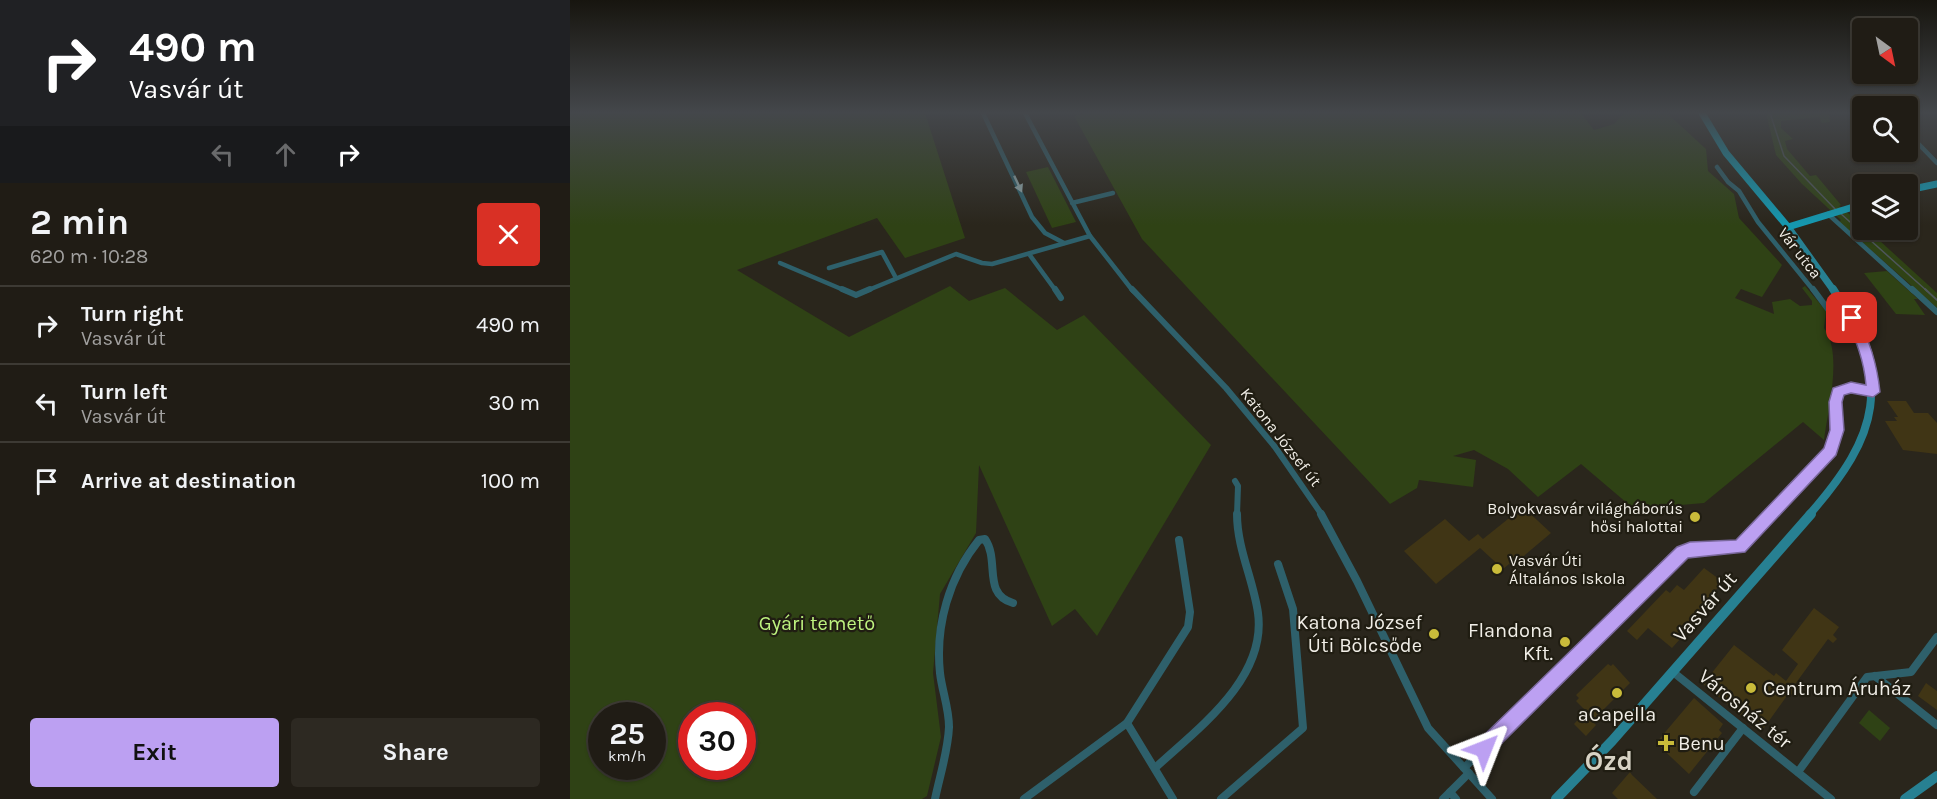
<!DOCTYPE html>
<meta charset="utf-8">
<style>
:root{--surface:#201c15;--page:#2d2922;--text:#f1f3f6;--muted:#a2a1a0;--line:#3d3a34;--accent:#bca0f2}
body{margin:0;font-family:Karla,sans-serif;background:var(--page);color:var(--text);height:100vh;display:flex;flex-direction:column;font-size:22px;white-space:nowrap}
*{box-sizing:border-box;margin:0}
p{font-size:20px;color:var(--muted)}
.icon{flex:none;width:33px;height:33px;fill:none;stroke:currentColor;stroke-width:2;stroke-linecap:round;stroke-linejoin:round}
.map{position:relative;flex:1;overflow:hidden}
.side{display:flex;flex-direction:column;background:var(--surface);width:570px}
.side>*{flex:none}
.hud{background:#202124;color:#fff;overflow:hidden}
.needle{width:39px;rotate:147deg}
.fabs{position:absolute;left:1282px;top:18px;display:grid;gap:12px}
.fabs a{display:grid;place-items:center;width:66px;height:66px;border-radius:6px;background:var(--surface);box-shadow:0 2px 4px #0004,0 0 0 2px var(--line);font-size:30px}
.speed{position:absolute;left:18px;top:702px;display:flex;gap:12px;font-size:30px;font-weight:700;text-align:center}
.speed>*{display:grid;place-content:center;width:78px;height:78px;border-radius:50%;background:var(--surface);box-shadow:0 2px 4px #0004,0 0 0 2px var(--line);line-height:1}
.speed small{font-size:15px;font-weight:400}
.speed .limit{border:9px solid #d22;background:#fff;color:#111}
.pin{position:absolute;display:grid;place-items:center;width:51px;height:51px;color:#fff;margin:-26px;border-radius:12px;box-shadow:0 3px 9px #0006}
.me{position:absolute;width:66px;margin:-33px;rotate:45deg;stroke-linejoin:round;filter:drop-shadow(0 0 4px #0008)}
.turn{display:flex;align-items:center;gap:21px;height:126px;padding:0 30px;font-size:27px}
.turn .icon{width:78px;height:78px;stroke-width:2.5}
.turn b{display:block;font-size:42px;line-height:51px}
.lanes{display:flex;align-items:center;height:57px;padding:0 30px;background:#0003;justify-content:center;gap:30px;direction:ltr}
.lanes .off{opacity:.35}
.round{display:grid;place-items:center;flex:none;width:63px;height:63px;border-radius:6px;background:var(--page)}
.head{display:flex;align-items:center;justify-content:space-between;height:102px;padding:0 30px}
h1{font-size:36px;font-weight:700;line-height:45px}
.cta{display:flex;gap:12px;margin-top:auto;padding:12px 30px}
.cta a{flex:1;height:69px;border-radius:6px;background:var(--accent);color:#111;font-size:24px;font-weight:700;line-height:69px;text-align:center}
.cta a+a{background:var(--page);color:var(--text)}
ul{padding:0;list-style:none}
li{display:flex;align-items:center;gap:18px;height:78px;padding:0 30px;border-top:2px solid var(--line)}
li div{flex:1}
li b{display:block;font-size:22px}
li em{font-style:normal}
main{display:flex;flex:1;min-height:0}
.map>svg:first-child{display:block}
.green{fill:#2f4215;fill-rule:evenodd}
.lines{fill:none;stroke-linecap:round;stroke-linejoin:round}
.stream-far1{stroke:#4e565a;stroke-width:1.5}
.stream{stroke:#4e565a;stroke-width:2}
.building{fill:#403515}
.street-far2{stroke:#2e606b;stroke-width:4.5}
.street-far1{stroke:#2e606b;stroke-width:6}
.street{stroke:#2e606b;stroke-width:8}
.secondary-far2{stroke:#278092;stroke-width:7}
.secondary-far1{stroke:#278092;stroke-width:8}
.secondary{stroke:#278092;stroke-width:10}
.primary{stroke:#1598b0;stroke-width:7}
.oneway{fill:#90a7a9}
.route{fill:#bca0f2;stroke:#7a689d;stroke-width:1.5}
.poi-dot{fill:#c9bb3a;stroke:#201d12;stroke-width:2}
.labels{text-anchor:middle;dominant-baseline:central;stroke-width:4.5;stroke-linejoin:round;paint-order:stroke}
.street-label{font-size:16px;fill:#f1eee7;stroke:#201d12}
.poi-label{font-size:16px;fill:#f1eee7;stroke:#201d12;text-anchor:end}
.near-street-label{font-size:20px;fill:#f1eee7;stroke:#201d12}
.near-poi-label{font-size:20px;fill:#f1eee7;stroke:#201d12;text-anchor:end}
.near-park-label{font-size:20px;fill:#bef37f;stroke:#201d12}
.near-district-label{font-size:27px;font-weight:bold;fill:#d8d3c5;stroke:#201d12}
</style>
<main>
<section class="side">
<div class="hud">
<div class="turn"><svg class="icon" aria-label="right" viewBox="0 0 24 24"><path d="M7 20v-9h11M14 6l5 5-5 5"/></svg><div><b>490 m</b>Vasvár út</div></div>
<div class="lanes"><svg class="icon off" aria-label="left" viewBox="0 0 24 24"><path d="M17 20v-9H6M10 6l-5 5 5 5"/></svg><svg class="icon off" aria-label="ahead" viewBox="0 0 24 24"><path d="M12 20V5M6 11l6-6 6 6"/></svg><svg class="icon" aria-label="right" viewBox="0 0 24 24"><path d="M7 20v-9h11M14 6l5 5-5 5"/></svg></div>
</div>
<div class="head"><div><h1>2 min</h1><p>620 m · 10:28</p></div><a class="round" style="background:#d93025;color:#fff"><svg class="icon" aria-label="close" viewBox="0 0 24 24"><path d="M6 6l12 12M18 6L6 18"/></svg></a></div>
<ul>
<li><svg class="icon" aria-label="right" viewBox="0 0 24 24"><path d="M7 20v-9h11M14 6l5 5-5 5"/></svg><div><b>Turn right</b><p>Vasvár út</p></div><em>490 m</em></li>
<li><svg class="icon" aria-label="left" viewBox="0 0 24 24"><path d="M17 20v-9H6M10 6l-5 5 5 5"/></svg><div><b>Turn left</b><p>Vasvár út</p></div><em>30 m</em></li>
<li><svg class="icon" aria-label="arrive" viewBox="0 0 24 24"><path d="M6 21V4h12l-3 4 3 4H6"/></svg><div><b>Arrive at destination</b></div><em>100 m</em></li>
</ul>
<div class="cta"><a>Exit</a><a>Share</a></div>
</section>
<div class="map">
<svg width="1367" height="799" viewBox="0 0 1367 799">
<rect width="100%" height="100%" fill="#2a261c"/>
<!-- green -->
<g class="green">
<path d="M0,113H355L395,238L335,258L307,218L167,270L279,337L380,286L399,301L435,288L487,330L514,315L641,445L527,636L505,609L482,626L409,465L406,533L370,594L363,673L371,737L357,796L352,799H0ZM32,716H82V766H32ZM122,716H172V766H122Z"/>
<path d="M519,113H1011L1024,130L1044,124L1054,113H1097L1136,149L1138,171L1164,194L1169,218L1212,265L1192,297L1171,289L1165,298L1204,314L1202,302L1220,299L1230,306L1242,305V301L1232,288L1235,286L1256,311L1254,328C1273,353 1258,409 1254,440L1233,422L1134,503L1064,509L1011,464L968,497L938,469L904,450L883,456L906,460L903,487L849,480L847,488L820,504L572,239L504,116Z"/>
<polygon points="1196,113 1259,113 1260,122 1252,123 1249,117 1211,121 1211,128 1223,139 1215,141 1217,149 1240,176 1246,175 1271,205 1269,206 1293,225 1293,230 1298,230 1367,293 1367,308 1269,222 1271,220 1232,184 1206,155"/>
<polygon points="478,167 506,222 482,228 456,172"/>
<polygon points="1317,271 1348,299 1344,299 1355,315 1326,314 1294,273"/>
<polygon points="1299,710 1320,728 1310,741 1289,723"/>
</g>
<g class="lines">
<!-- stream-far1 -->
<g class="stream-far1">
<polyline points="1200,113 1214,156 1266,210"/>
<polyline points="1270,213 1357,291"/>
</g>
<!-- stream -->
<polyline class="stream" points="1355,289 1367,300"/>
</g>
<!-- building -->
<g class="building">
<polygon points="1317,401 1336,401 1344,413 1358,413 1367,423 1367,454 1333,450 1315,421 1327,421 1324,417 1328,417"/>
<polygon points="953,507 981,533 942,566 939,564 933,569 910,548 866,584 834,551 875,519 899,541 908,534 913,539"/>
<polygon points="1134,568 1153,582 1138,598 1143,602 1102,648 1078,628 1067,640 1057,631 1096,590 1100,593 1107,585 1114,590"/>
<polygon points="1244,608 1269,627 1263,635 1267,639 1263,643 1258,639 1223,687 1226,690 1222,695 1219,693 1191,732 1133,684 1164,645 1204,676 1206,673 1216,681 1228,664 1212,650"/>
<polygon points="1038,664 1041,666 1043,664 1060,683 1022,721 1026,725 1016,736 1004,724 1016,711 1006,701 1009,698 1006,695"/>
<polygon points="1356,683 1367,691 1367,710 1348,696"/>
<polygon points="1124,698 1153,724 1149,730 1152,733 1119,774 1086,743"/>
<polygon points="1060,772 1062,775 1087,799 1048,799 1042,793"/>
</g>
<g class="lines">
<!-- street-far2 -->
<g class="street-far2">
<polyline points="413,113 462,217 475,233 494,243"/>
<polyline points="455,113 520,236 563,291"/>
<polyline points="1338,133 1367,163"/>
<polyline points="1147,167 1158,182 1169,191 1188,222 1244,291"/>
<polyline points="502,203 543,193"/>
<polyline points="1258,214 1343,291"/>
<polyline points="459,254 486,291"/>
<polyline points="210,263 276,291"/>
<polyline points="259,268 312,252 326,278"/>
<polyline points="296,291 386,254 412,263 422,264 520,236"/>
</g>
<!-- street-far1 -->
<g class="street-far1">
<polyline points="272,289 286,295 300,289"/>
<polyline points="485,289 491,298"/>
<polyline points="562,289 656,388 705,447 752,515"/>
<polyline points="1243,289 1263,316 1260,324 1262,332 1292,339"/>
<polyline points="1342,289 1367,312"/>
<polyline points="665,481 668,486 667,515"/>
<polyline points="1199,515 1260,451 1267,430 1265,402 1268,392 1281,387 1303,392"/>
</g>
<!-- street -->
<g class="street">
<polyline points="751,514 787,581 858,728 922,799"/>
<polyline points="1103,672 1261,799"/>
<polyline points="1305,676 1367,725"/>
<polyline points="557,723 603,799"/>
<path d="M585,768C627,729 697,679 688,613C683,579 667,548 667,514"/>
<polyline points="894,768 1113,552 1120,549 1169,547 1200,514"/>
<polyline points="1228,772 1297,677 1341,672 1367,637"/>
<polyline points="880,792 886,799"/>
<polyline points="1124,792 1173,728"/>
<path d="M365,799C370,775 378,751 379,727C379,708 372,691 370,673C365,626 379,577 409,540L415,539C430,561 412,594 443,603"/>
<polyline points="454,799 557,723 618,627 620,612 609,540"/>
<polyline points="651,799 733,728 723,609 708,564"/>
<polyline points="873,799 899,773"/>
</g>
<!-- secondary-far2 -->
<polyline class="secondary-far2" points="1218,227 1264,291"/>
<!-- secondary-far1 -->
<path class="secondary-far1" d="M1239,515C1310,434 1323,383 1263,289"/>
<!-- secondary -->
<g class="secondary">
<polyline points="986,799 1042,741 1241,514"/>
<polyline points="1335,799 1367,776"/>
</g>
<!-- primary -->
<g class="primary">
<polyline points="1132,113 1156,153 1218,227 1293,204"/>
<polyline points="1338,190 1367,184"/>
</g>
</g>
<!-- one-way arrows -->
<defs><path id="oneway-solid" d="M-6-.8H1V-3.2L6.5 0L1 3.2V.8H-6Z" transform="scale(1.5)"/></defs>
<use class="oneway" href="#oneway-solid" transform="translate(448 184) rotate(65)"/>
<!-- sky -->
<linearGradient id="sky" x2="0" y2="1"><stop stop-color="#17150f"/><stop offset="0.5" stop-color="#44474b"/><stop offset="1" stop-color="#44474b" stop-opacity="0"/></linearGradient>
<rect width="1367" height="225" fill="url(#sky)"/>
<!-- route -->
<path class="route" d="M1282,314L1286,315C1300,340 1307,363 1310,392L1303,397L1281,393L1274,395L1272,402L1274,430L1266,455L1175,552L1118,558L920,755L914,758L907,755L904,749L907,742L1107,547L1120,542L1166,540L1254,448L1260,430L1259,402L1263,388L1281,382L1296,385C1294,360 1286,341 1276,318Z"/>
<!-- markers -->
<g class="poi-dot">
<circle cx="1125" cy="517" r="6"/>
<circle cx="927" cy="569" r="6"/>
<circle cx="864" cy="634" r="6"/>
<circle cx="995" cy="642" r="6"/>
<circle cx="1181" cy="688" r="6"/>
<circle cx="1047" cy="693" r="6"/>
<path d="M1093 734h6v6h6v6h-6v6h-6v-6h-6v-6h6z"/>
</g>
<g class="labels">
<!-- street labels -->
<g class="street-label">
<text transform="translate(1230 253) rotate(52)">Vár utca</text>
<text transform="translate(711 437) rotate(52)">Katona József út</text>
</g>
<!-- poi labels -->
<g class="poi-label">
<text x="1113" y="508">Bolyokvasvár világháborús<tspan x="1113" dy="18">hősi halottai</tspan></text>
<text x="939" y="560" text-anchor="start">Vasvár Úti<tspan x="939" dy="18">Általános Iskola</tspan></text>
</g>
<!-- near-street labels -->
<g class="near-street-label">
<text transform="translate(1135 607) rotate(-49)">Vasvár út</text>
<text transform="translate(1175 709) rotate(39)">Városház tér</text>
</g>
<!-- near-poi labels -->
<g class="near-poi-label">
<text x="852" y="622">Katona József<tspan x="852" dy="23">Úti Bölcsőde</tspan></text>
<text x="983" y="630">Flandona<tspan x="983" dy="23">Kft.</tspan></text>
<text x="1193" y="688" text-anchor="start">Centrum Áruház</text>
<text x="1047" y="714" text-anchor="middle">aCapella</text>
<text x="1108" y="743" text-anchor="start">Benu</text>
</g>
<!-- near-park labels -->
<g class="near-park-label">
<text x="247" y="623">Gyári temető</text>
</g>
<!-- near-district labels -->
<g class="near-district-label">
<text x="1039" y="761">Ózd</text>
</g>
</g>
</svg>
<div class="fabs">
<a><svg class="needle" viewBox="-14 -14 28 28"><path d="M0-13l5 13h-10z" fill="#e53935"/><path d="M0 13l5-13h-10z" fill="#a2a1a0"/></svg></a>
<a><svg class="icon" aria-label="search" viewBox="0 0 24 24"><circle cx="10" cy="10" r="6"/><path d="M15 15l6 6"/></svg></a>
<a><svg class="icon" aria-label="layers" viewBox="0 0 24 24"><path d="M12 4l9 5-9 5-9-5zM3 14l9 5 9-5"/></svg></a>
</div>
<div class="speed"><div>25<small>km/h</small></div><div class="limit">30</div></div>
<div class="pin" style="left:1282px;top:318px;background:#d93025"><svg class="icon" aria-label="arrive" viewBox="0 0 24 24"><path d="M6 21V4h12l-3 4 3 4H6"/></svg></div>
<svg class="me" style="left:914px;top:749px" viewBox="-20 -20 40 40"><path d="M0-17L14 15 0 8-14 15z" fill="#bca0f2" stroke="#fff" stroke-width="4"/></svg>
</div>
</main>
